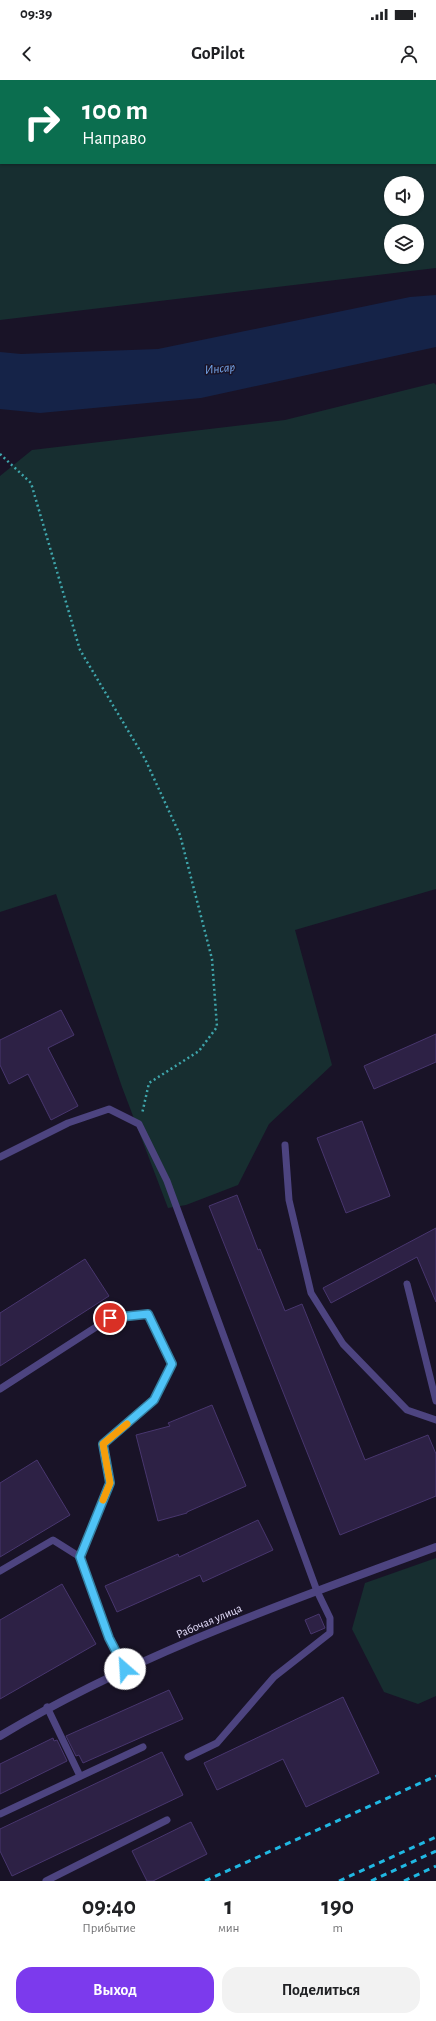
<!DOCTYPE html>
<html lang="ru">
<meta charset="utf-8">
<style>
:root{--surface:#fff;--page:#f2f2f2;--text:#202124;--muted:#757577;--accent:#7c3aed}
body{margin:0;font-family:"Alegreya Sans",sans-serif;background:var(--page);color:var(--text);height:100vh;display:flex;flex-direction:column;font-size:15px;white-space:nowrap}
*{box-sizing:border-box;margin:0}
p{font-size:13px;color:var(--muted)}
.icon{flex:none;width:22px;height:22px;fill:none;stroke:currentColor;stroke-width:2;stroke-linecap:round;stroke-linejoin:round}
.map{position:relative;height:1801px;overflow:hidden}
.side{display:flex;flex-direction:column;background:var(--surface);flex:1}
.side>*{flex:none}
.banner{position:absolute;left:0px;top:0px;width:436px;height:84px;box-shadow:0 1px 3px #0004;background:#0b6e4f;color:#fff;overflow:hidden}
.tools{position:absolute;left:384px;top:96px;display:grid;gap:8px}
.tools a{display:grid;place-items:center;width:40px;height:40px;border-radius:50%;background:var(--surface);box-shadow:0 1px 3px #0004;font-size:20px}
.pin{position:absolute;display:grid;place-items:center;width:34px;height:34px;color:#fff;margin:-17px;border:2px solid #fff;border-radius:50%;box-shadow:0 1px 4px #0007}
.me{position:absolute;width:44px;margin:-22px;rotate:334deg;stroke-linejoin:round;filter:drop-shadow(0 0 3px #0008)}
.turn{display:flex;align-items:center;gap:14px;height:84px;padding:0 16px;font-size:18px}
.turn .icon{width:52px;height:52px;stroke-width:2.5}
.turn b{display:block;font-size:28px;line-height:34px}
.eta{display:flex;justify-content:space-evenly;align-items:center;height:68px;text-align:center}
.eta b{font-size:24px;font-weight:700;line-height:28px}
.button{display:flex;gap:8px;margin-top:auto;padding:8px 16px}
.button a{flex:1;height:46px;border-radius:16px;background:var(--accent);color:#fff;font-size:16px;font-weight:700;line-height:46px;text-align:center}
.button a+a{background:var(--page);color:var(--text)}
.status{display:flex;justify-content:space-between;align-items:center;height:28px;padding:0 20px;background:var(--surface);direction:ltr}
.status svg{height:11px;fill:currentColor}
header{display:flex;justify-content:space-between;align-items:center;height:52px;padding:0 16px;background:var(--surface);font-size:18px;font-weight:700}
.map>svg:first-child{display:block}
.green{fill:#172e30;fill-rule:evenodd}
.water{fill:#152348}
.building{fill:#2d2145;stroke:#48366e}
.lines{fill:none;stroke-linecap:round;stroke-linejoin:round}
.path{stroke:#3fa6ac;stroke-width:2.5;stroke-dasharray:2 3;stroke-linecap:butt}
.service{stroke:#4d4480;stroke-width:7}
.tertiary{stroke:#4d4480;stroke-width:8}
.rail{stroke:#20b8e3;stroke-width:3;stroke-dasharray:6 5;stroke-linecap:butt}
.route-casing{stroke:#337fa1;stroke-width:10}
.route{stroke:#4fc3f7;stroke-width:7}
.slow{stroke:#f59e0b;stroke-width:7}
.labels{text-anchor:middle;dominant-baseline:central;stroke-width:3;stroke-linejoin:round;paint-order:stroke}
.street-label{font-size:12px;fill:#e4ddfb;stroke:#191327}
.water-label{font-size:13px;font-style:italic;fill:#77a9ee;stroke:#191327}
</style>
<div class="status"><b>09:39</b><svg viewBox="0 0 49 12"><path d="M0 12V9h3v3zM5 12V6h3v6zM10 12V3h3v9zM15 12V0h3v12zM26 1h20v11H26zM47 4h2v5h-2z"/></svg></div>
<header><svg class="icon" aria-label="back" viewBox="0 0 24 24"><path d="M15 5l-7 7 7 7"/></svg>GoPilot<svg class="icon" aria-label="person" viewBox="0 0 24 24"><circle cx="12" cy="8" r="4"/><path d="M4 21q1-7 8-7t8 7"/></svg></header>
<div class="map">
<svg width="436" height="1801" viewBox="0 0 436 1801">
<rect width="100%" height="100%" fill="#191327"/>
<!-- green -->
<g class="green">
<path d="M0,0H436V188L0,240ZM1,1H435V83H1ZM391,103H417V129H391ZM391,151H417V177H391Z"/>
<polygon points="434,303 436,305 436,809 295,850 332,985 269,1044 238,1105 186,1125 168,1128 122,1007 56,814 0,832 0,396 32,370 285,340"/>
<polygon points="436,1478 436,1616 418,1624 384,1612 352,1549 365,1503"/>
</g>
<!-- water -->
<polygon class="water" points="436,215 436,267 201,318 40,333 0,329 0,272 21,274 158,269 410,217"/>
<!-- building -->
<g class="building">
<polygon points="61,930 74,955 48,968 78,1026 51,1040 28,994 9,1004 0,985 0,960"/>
<polygon points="436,954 436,982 374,1009 364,986"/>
<polygon points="362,1041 390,1116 346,1133 317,1058"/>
<polygon points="237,1115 258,1170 260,1169 285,1231 302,1224 365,1380 428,1355 436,1374 436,1416 340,1455 209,1126"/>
<polygon points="436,1148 436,1222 417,1177 331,1223 323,1208"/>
<polygon points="85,1179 109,1216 0,1286 0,1233"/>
<polygon points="212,1325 246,1406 187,1432 187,1433 158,1441 136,1355 170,1346 168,1343"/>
<polygon points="37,1380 70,1435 0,1477 0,1403"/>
<polygon points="258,1440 273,1470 203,1502 200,1495 117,1532 105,1506 178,1474 179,1477"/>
<polygon points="62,1504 96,1564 0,1619 0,1540"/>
<polygon points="319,1534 325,1548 311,1554 305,1540"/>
<polygon points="169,1610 183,1639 83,1683 79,1675 76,1676 66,1656"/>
<polygon points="343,1617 379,1693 306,1727 283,1679 217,1710 204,1683"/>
<polygon points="53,1658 54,1661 57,1660 67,1681 0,1714 0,1684"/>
<polygon points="162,1672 183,1715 12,1796 0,1771 0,1749"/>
<polygon points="191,1742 207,1774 153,1801 147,1801 132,1771"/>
</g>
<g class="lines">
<!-- path -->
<polyline class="path" points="0,374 31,403 80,570 145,679 180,755 212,879 217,947 199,971 149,1003 142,1034"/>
<!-- service -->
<g class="service">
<polyline points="285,1065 289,1120 311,1213 343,1264 407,1330 436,1340"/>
<polyline points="0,1077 68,1043 109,1029 139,1044 167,1101 317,1511 330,1538 330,1553 274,1597 217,1663 188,1677"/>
<polyline points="407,1204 436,1321"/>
<polyline points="0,1309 110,1238 148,1234 172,1284 154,1320 103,1364 109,1403 80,1477 109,1558 125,1589"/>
<polyline points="0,1491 53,1460 80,1477"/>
<polyline points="47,1627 80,1696"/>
<polyline points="0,1734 143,1667"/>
<polyline points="46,1801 167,1740"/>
</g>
<!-- tertiary -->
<path class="tertiary" d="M0,1656C137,1574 287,1522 436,1467"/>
<!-- rail -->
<g class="rail">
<polyline points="205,1801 436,1696"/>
<polyline points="339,1801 436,1757"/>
<polyline points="371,1801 436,1771"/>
<polyline points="404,1801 436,1786"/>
</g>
</g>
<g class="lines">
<defs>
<polyline id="route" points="110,1238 148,1234 172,1284 154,1320 103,1364 110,1403 80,1477 109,1558 125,1589"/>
</defs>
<!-- route casing -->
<use href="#route" class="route-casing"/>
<!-- route -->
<use href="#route" class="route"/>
<!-- slow -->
<polyline class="slow" points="103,1420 110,1403 103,1364 127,1344"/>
</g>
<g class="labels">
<!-- street labels -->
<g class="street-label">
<text transform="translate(209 1541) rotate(-23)">Рабочая улица</text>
</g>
<!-- water labels -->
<g class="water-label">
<text transform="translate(220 289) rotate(-6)">Инсар</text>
</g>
</g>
</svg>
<div class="tools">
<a><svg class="icon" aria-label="sound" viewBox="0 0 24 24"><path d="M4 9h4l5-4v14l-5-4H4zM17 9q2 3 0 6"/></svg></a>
<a><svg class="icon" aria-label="layers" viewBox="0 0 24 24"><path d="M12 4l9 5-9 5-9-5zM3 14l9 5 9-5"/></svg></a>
</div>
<div class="pin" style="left:110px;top:1238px;background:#d93025"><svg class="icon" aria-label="arrive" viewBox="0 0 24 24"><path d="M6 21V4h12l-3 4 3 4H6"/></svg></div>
<svg class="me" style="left:125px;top:1589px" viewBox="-20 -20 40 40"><circle r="19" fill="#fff"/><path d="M0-13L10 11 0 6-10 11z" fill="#4fc3f7"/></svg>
<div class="banner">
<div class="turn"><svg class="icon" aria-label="right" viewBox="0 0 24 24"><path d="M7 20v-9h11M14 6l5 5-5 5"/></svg><div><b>100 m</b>Направо</div></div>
</div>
</div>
<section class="side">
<div class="eta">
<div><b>09:40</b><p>Прибытие</p></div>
<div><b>1</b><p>мин</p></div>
<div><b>190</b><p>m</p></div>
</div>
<div class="button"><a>Выход</a><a>Поделиться</a></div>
</section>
